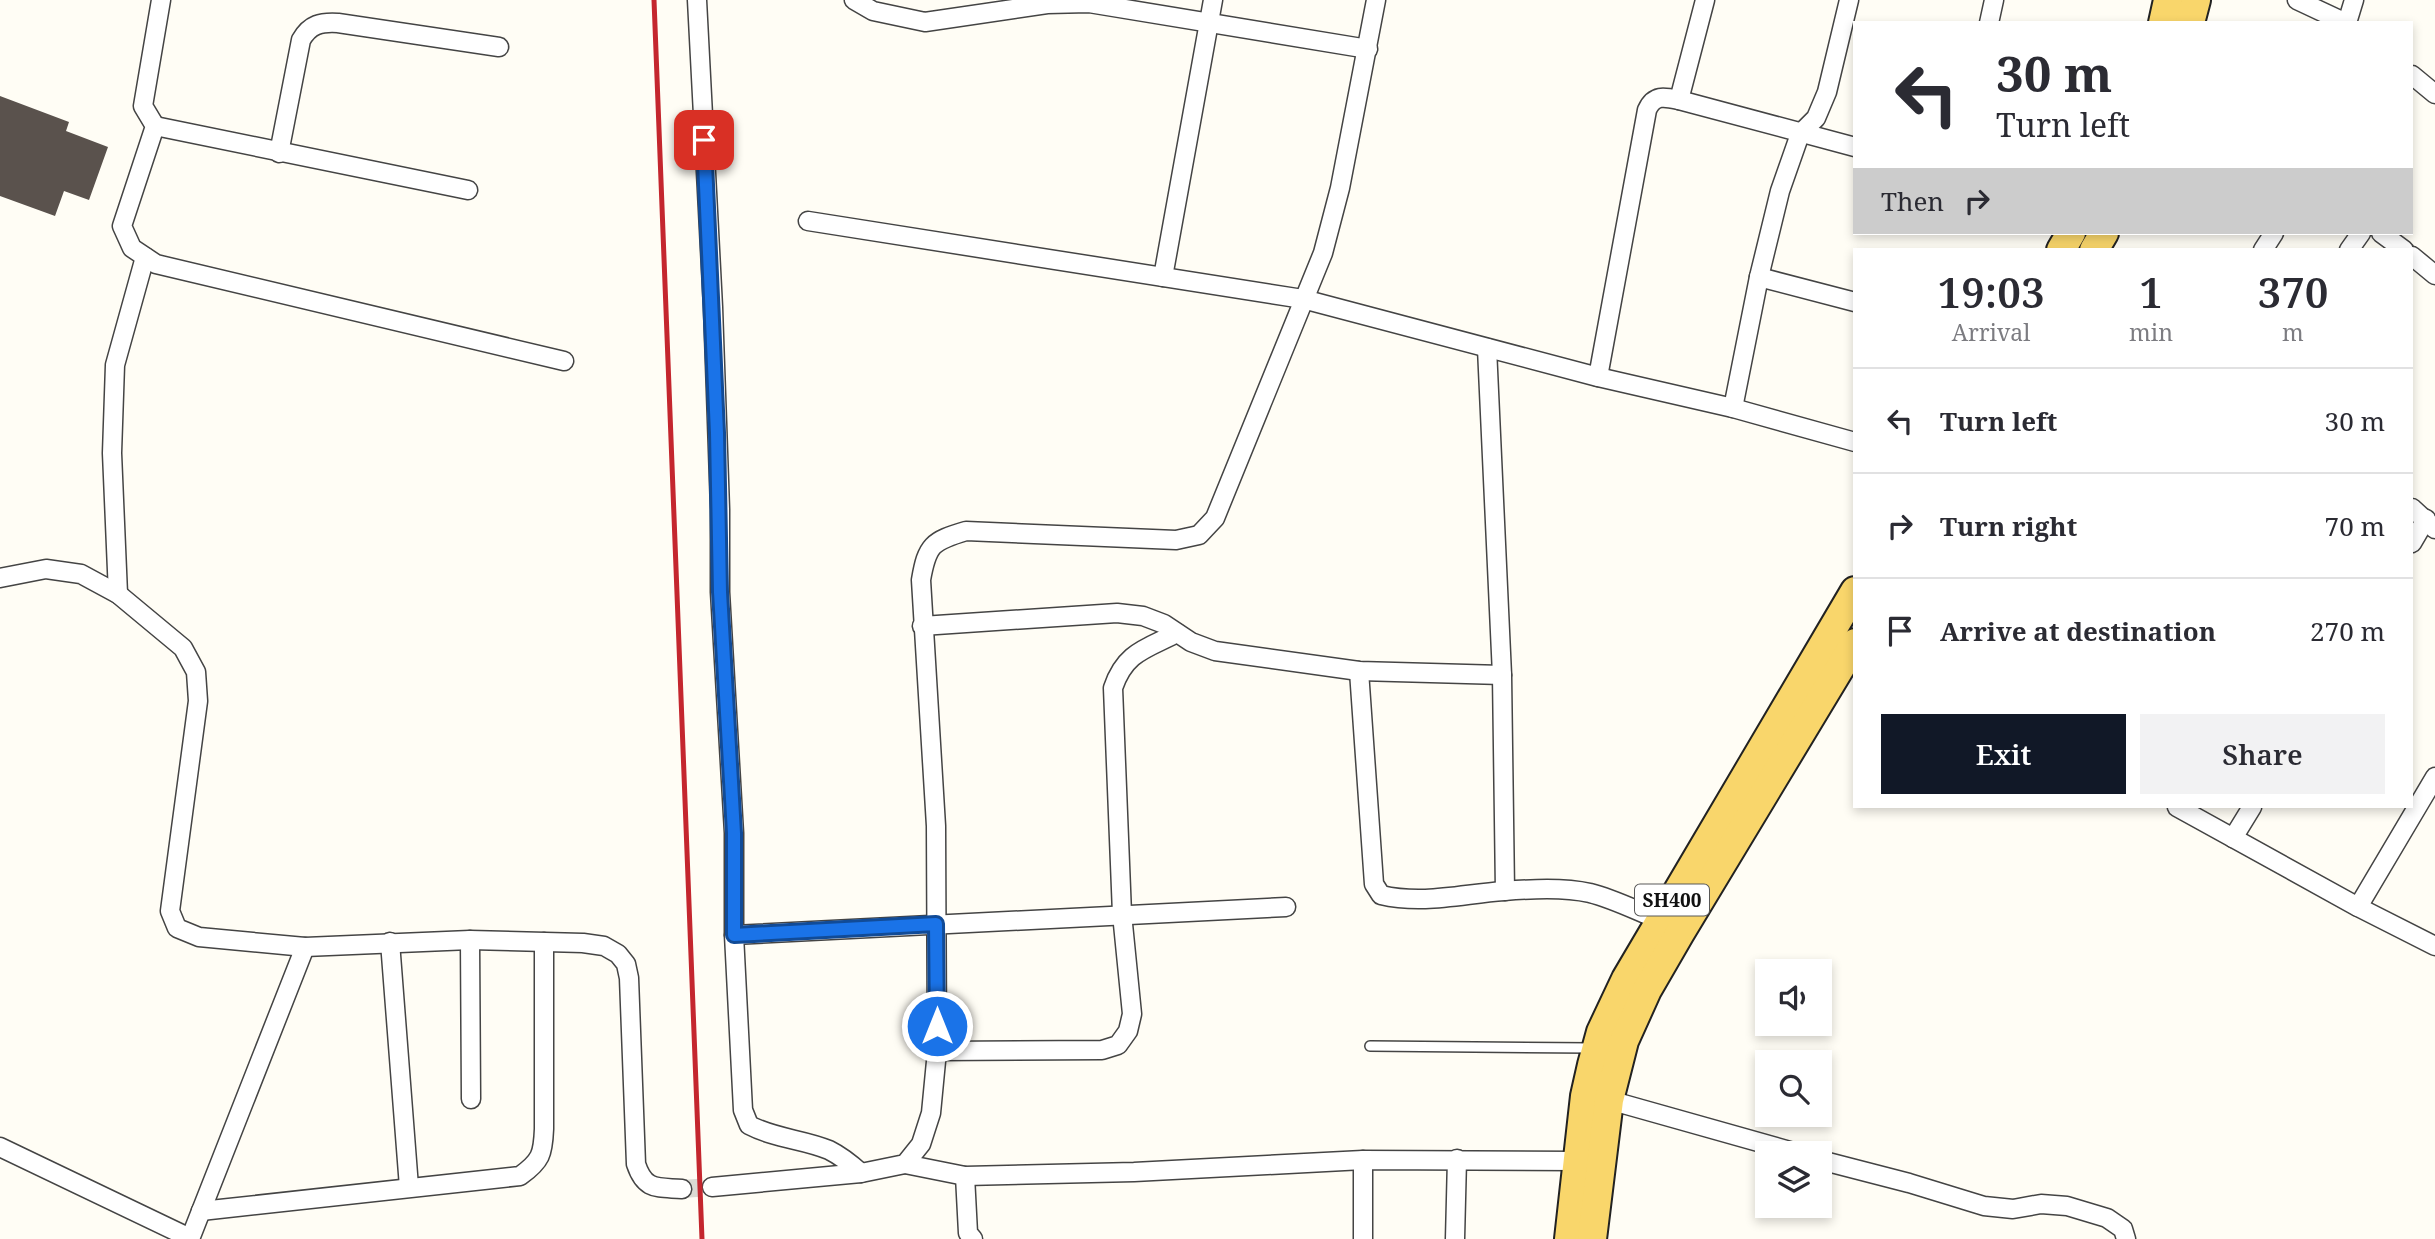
<!DOCTYPE html>
<style>
:root{--surface:#fff;--page:#f2f2f3;--text:#2b2b33;--muted:#7c7c81;--line:#e1e1e2;--accent:#111827}
body{margin:0;font-family:"Noto Serif",serif;background:var(--page);color:var(--text);height:100vh;display:flex;flex-direction:column;font-size:26px;white-space:nowrap}
*{box-sizing:border-box;margin:0}
p{font-size:23px;color:var(--muted)}
.icon{flex:none;width:38px;height:38px;fill:none;stroke:currentColor;stroke-width:2;stroke-linecap:round;stroke-linejoin:round}
.map{position:relative;flex:1;overflow:hidden}
.panel{position:absolute;left:1853px;top:248px;width:560px;height:560px;display:flex;flex-direction:column;background:var(--surface);border-radius:0px;box-shadow:0 4px 10px #0003}
.panel>*{flex:none}
.top-card{position:absolute;left:1853px;top:21px;width:560px;height:214px;border-radius:0px;box-shadow:0 4px 10px #0003;background:#fff;color:var(--text);overflow:hidden}
.tools{position:absolute;left:1755px;top:959px;display:grid;gap:14px}
.tools a{display:grid;place-items:center;width:77px;height:77px;border-radius:0px;background:var(--surface);box-shadow:0 4px 10px #0003;font-size:35px}
.pin{position:absolute;display:grid;place-items:center;width:60px;height:60px;color:#fff;margin:-30px;border-radius:14px;box-shadow:0 4px 10px #0006}
.me{position:absolute;width:77px;margin:-38px;rotate:0deg;stroke-linejoin:round;filter:drop-shadow(0 0 5px #0008)}
.turn{display:flex;align-items:center;gap:24px;height:147px;padding:0 28px;font-size:32px}
.turn .icon{width:91px;height:91px;stroke-width:2.5}
.turn b{display:block;font-size:49px;line-height:60px}
.then{display:flex;align-items:center;height:66px;padding:0 28px;background:#0003;gap:14px;font-size:26px}
.eta{display:flex;justify-content:space-evenly;align-items:center;height:119px;text-align:center}
.eta b{font-size:42px;font-weight:600;line-height:49px}
.cta{display:flex;gap:14px;margin-top:auto;padding:14px 28px}
.cta a{flex:1;height:80px;border-radius:0px;background:var(--accent);color:#fff;font-size:28px;font-weight:600;line-height:80px;text-align:center}
.cta a+a{background:var(--page);color:var(--text)}
ul{padding:0;list-style:none}
li{display:flex;align-items:center;gap:21px;height:105px;padding:0 28px;border-top:2px solid var(--line)}
li div{flex:1}
li b{display:block;font-size:26px}
li em{font-style:normal}
.map>svg:first-child{display:block}
.building{fill:#5a524d}
.lines{fill:none;stroke-linecap:round;stroke-linejoin:round}
.street-tunnel{stroke:#dbdad3;stroke-width:18;stroke-dasharray:18 9;stroke-linecap:butt}
.lane-casing{stroke:#444;stroke-width:12}
.street-casing{stroke:#444;stroke-width:21}
.primary-casing{stroke:#222;stroke-width:32}
.lane{stroke:#fff;stroke-width:9}
.street{stroke:#fff;stroke-width:18}
.primary{stroke:#f9d66b;stroke-width:28}
.rail{stroke:#c4262e;stroke-width:5}
.route-casing{stroke:#114b97;stroke-width:18}
.route{stroke:#1a73e8;stroke-width:12}
.labels{text-anchor:middle;dominant-baseline:central;stroke-width:7;stroke-linejoin:round;paint-order:stroke}
.shield{fill:#fff;stroke:#585858;stroke-width:2}
.shield-label{font-size:19px;font-weight:bold;fill:#111}
</style>
<div class="map">
<svg width="2435" height="1239" viewBox="0 0 2435 1239">
<rect width="100%" height="100%" fill="#fffdf5"/>
<!-- building -->
<polygon class="building" points="0,96 69,122 66,131 108,147 89,200 64,191 55,216 0,196"/>
<g class="lines">
<!-- street-tunnel -->
<polyline class="street-tunnel" points="682,1189 712,1187"/>
<defs>
<polyline id="lane" points="1370,1046 1591,1048"/>
<g id="street">
<polyline points="161,0 143,106 155,126 122,226 132,248 156,264 564,361"/>
<path d="M697,0L713,307L720,509V592L734,833V935L743,1110L749,1125C776,1139 803,1139 829,1150C841,1156 851,1164 861,1173"/>
<polyline points="854,0 873,11 925,22 1047,4 1089,3 1368,49"/>
<polyline points="2297,0 2346,23"/>
<polyline points="1989,23 1994,0"/>
<polyline points="2347,23 2354,0"/>
<polyline points="2412,75 2435,94"/>
<polyline points="1679,100 1705,0"/>
<polyline points="155,126 468,190"/>
<path d="M279,153L301,40C310,24 321,22 338,23L499,47"/>
<polyline points="808,221 1303,299 1598,377 1733,408 1855,442"/>
<polyline points="2381,233 2404,250"/>
<polyline points="2263,250 2274,233"/>
<polyline points="2349,250 2361,233"/>
<polyline points="2412,256 2435,275"/>
<polyline points="1163,277 1213,0"/>
<polyline points="1759,277 1855,302"/>
<polyline points="1487,348 1502,675 1505,891"/>
<path d="M1598,377L1647,110C1654,94 1665,97 1679,100L1855,147"/>
<polyline points="1733,408 1759,277 1780,191 1800,134 1816,118 1827,92 1849,0"/>
<polyline points="2412,508 2435,529"/>
<polyline points="2412,543 2426,519"/>
<path d="M0,578L46,569L81,574L118,594L183,648L196,672L198,701L170,911L177,928L199,937L305,947L470,940L583,943L604,946L618,954L626,964L629,978L636,1164C645,1191 657,1187 682,1189"/>
<polyline points="118,594 112,453 115,365 145,257"/>
<polyline points="922,626 1117,613 1143,616 1164,624 1191,642 1215,651 1359,671 1502,675"/>
<path d="M1359,671L1374,884L1381,895C1423,905 1462,894 1504,891C1531,889 1563,887 1590,893C1614,899 1637,911 1660,920"/>
<polyline points="2177,807 2358,907 2435,946"/>
<polyline points="2233,838 2252,807"/>
<polyline points="2358,907 2435,777"/>
<polyline points="734,935 1286,907"/>
<polyline points="470,940 471,1099"/>
<polyline points="390,942 409,1187"/>
<path d="M937,1051L1102,1050L1118,1045L1128,1031L1132,1014L1122,914L1113,688C1125,652 1146,649 1177,633"/>
<polyline points="1609,1100 1797,1153"/>
<polyline points="0,1147 190,1238"/>
<polyline points="1820,1160 1909,1183 1984,1206 2013,1209 2041,1204 2067,1206 2107,1218 2123,1229 2126,1239"/>
<polyline points="905,1164 965,1176 1134,1172 1363,1160 1578,1161"/>
<polyline points="965,1176 968,1233 973,1239"/>
<path d="M712,1187L861,1173L905,1164L921,1144L931,1113L937,1051L936,826L921,580C927,545 932,541 966,531L1176,540L1199,535L1215,518L1323,253L1340,188L1376,0"/>
<path d="M201,1211L520,1176C541,1161 543,1154 544,1129V942"/>
<polyline points="190,1239 305,947"/>
<polyline points="1363,1239 1363,1160"/>
<polyline points="1455,1239 1457,1159"/>
</g>
<g id="primary">
<polyline points="2163,23 2168,0"/>
<polyline points="2190,23 2196,0"/>
<polyline points="2061,250 2071,233"/>
<polyline points="2094,250 2104,233"/>
<polyline points="1569,1239 1585,1096 1592,1065 1601,1032 1626,979 1855,591"/>
<polyline points="1592,1239 1609,1100 1624,1041 1647,990 1680,933 1855,643"/>
</g>
</defs>
<!-- lane casing -->
<use href="#lane" class="lane-casing"/>
<!-- street casing -->
<use href="#street" class="street-casing"/>
<!-- primary casing -->
<use href="#primary" class="primary-casing"/>
<!-- lane -->
<use href="#lane" class="lane"/>
<!-- street -->
<use href="#street" class="street"/>
<!-- primary -->
<use href="#primary" class="primary"/>
<!-- rail -->
<polyline class="rail" points="654,0 702,1239"/>
</g>
<g class="lines">
<defs>
<polyline id="route" points="704,140 717,433 720,592 734,833 734,935 936,924 937,1026"/>
</defs>
<!-- route casing -->
<use href="#route" class="route-casing"/>
<!-- route -->
<use href="#route" class="route"/>
</g>
<g class="labels">
<!-- shield labels -->
<rect class="shield" x="1635" y="884.5" width="74" height="31" rx="5"/>
<g class="shield-label">
<text x="1672" y="900">SH400</text>
</g>
</g>
</svg>
<div class="tools">
<a><svg class="icon" aria-label="sound" viewBox="0 0 24 24"><path d="M4 9h4l5-4v14l-5-4H4zM17 9q2 3 0 6"/></svg></a>
<a><svg class="icon" aria-label="search" viewBox="0 0 24 24"><circle cx="10" cy="10" r="6"/><path d="M15 15l6 6"/></svg></a>
<a><svg class="icon" aria-label="layers" viewBox="0 0 24 24"><path d="M12 4l9 5-9 5-9-5zM3 14l9 5 9-5"/></svg></a>
</div>
<div class="pin" style="left:704px;top:140px;background:#d93025"><svg class="icon" aria-label="arrive" viewBox="0 0 24 24"><path d="M6 21V4h12l-3 4 3 4H6"/></svg></div>
<svg class="me" style="left:937px;top:1026px" viewBox="-20 -20 40 40"><circle r="17" fill="#1a73e8" stroke="#fff" stroke-width="3"/><path d="M0-11L8 9 0 5-8 9z" fill="#fff"/></svg>
<div class="top-card">
<div class="turn"><svg class="icon" aria-label="left" viewBox="0 0 24 24"><path d="M17 20v-9H6M10 6l-5 5 5 5"/></svg><div><b>30 m</b>Turn left</div></div>
<div class="then">Then<svg class="icon" aria-label="right" viewBox="0 0 24 24"><path d="M7 20v-9h11M14 6l5 5-5 5"/></svg></div>
</div>
<section class="panel">
<div class="eta">
<div><b>19:03</b><p>Arrival</p></div>
<div><b>1</b><p>min</p></div>
<div><b>370</b><p>m</p></div>
</div>
<ul>
<li><svg class="icon" aria-label="left" viewBox="0 0 24 24"><path d="M17 20v-9H6M10 6l-5 5 5 5"/></svg><div><b>Turn left</b></div><em>30 m</em></li>
<li><svg class="icon" aria-label="right" viewBox="0 0 24 24"><path d="M7 20v-9h11M14 6l5 5-5 5"/></svg><div><b>Turn right</b></div><em>70 m</em></li>
<li><svg class="icon" aria-label="arrive" viewBox="0 0 24 24"><path d="M6 21V4h12l-3 4 3 4H6"/></svg><div><b>Arrive at destination</b></div><em>270 m</em></li>
</ul>
<div class="cta"><a>Exit</a><a>Share</a></div>
</section>
</div>
